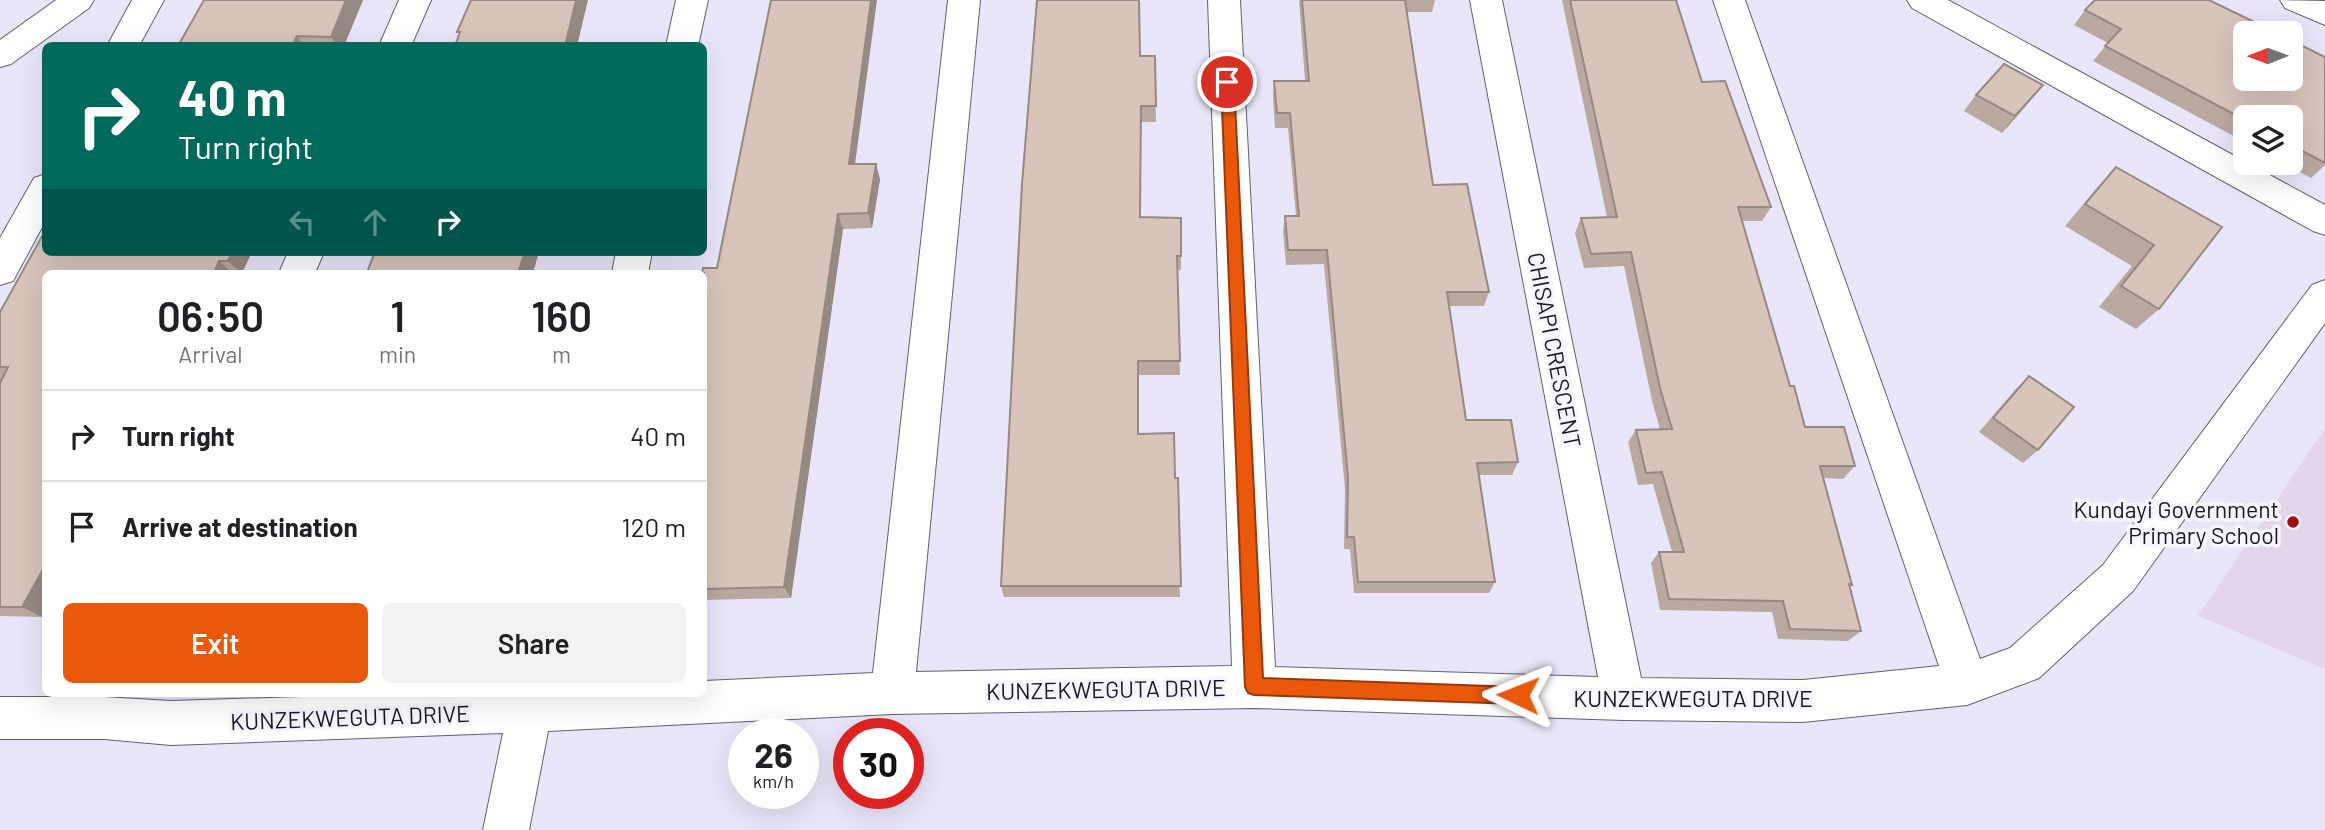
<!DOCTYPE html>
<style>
:root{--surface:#fff;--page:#f2f2f2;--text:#202124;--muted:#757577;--line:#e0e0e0;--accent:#ea580c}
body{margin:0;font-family:Barlow,sans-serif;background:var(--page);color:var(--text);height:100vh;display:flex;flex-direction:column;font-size:26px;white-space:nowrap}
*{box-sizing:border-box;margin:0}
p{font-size:23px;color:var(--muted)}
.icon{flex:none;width:38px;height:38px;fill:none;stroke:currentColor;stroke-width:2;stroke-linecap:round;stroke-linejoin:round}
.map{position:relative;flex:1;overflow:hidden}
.details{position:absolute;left:42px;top:270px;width:665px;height:427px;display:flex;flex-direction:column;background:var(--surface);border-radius:10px;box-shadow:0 7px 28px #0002}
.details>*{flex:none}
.guide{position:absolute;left:42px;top:42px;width:665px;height:214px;border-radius:10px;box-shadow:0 7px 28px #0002;background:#00695c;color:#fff;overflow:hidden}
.needle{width:46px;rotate:269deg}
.fabs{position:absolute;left:2233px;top:21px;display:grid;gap:14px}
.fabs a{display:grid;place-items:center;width:70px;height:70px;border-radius:10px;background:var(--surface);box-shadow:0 7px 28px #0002;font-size:35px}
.speed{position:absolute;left:728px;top:718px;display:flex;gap:14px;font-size:35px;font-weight:700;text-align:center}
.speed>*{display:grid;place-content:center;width:91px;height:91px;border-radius:50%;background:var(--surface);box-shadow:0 7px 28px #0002;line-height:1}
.speed small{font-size:18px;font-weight:400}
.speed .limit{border:10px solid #d22;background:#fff;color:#111}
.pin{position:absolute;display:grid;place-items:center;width:60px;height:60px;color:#fff;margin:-30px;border:4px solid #fff;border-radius:50%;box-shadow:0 2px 7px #0007}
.me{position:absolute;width:77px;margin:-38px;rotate:272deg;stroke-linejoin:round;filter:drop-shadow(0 0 5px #0008)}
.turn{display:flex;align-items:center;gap:24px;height:147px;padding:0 21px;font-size:32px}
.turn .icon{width:91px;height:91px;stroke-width:2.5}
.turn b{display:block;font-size:49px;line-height:60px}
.lanes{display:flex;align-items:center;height:66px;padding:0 21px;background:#0003;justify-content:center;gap:35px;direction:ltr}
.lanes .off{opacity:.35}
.eta{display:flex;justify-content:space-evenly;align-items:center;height:119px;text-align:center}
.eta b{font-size:42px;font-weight:600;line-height:49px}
.primary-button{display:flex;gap:14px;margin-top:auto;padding:14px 21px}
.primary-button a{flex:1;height:80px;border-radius:10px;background:var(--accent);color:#fff;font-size:28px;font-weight:600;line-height:80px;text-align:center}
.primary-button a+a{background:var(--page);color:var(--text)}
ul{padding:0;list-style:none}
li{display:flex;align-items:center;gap:21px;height:91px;padding:0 21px;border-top:2px solid var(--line)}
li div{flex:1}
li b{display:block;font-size:26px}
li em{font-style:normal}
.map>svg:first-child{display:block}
.education{fill:#e3d6ea}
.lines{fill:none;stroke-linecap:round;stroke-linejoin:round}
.minor-casing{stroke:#636070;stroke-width:2}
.minor{fill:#fff;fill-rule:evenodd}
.wall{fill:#baa9a1}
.shaded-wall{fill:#978983}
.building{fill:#d8c4bb;stroke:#978983;stroke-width:2}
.route{fill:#ea580c;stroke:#983908;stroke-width:2}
.poi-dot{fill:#a50e14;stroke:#f7f5fd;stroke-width:2.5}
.labels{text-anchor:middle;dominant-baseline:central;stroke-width:7;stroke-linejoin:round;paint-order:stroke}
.street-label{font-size:23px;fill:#19181e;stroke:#f7f5fd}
.poi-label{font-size:23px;fill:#19181e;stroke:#f7f5fd;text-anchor:end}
</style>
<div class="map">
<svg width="2325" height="830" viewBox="0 0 2325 830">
<rect width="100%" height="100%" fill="#eae6f9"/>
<!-- education -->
<polygon class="education" points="2325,428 2325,669 2198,616"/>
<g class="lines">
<defs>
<g id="minor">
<polygon points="56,0 94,0 89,8 11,64 0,67 0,40"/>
<polygon points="132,0 164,0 139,46 107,46"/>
<polygon points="399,0 431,0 411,46 379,46"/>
<polygon points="676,0 708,0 698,46 666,46"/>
<polygon points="948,0 980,0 916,672 1232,666 1208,0 1240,0 1275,667 1598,677 1470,0 1502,0 1641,678 1803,680 1939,666 1713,0 1745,0 1980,659 2010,648 2103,565 2312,285 2325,280 2325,323 2133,591 2039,678 1967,705 1803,722 1624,720 1254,708 892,714 548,731 529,830 483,830 503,733 171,745 104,739 0,739 0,697 104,697 171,701 428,693 704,693 704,681 873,673"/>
<polygon points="1907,0 1948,0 2325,205 2325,235 2313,231 1912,8"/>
<polygon points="2280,0 2325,1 2325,25 2285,8"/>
<polygon points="46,174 46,220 13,281 0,285 0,238 34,178"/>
<polygon points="288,252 324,252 315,273 279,273"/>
<polygon points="616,252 652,252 648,273 612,273"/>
</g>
</defs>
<!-- minor casing -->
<use href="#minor" class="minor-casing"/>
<!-- minor -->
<use href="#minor" class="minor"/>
</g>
<!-- wall -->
<g class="wall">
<polygon points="363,0 344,46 178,46"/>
<polygon points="1299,0 1435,0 1432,12 1407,12 1433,185 1489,292 1484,306 1449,306 1466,420 1518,462 1512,475 1479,475 1495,582 1489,593 1354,593 1350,549 1344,549 1345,489 1324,264 1286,265 1283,231 1285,216 1296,216 1288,128 1275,128 1273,97 1274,81 1305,81"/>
<polygon points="1562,0 1676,0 1702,82 1771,207 1762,221 1742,221 1790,386 1805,427 1855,466 1843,479 1823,478 1852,585 1849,586 1861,631 1848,641 1778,639 1772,612 1660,610 1651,563 1659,552 1672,552 1653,484 1638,485 1628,442 1636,430 1660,429 1652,401 1624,266 1584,268 1575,233 1581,218 1607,217"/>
<polygon points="2085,10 2325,57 2325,165 2311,178 2283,163 2291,163 2291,117 2245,117 2245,142 2093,61 2108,43 2074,25"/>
<polygon points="1140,56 1155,56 1156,122 1141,122 1140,217 1181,218 1181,270 1177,270 1180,375 1139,375 1138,434 1175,478 1180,597 1004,597 1001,586"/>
<polygon points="1976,95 2030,101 2002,133 1964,111"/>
<polygon points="855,164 880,179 872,228 843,229 791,598 704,600 704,273 717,268"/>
<polygon points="2116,167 2222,227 2159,309 2136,329 2099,307 2132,266 2065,226 2096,189"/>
<polygon points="46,229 46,252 252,252 242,273 46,273 46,610 42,617 0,616 0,383 2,380 0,380 0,312"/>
<polygon points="2029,376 2038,450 2023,463 1979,432 2015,390"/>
</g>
<!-- shaded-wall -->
<g class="shaded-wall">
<polygon points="346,0 363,0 344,46 338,46 331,37"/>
<polygon points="576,0 588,0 577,46 565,46"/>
<polygon points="871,0 877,0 853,179 849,164"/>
<polygon points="297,36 304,46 292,46"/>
<polygon points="2043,85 2030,101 2002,133 2015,116"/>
<polygon points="876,164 880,179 872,228 868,213"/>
<polygon points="838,214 843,229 791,598 784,587"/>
<polygon points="232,252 252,252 242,273 241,273 228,261"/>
<polygon points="525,252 539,252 533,273 518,273"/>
<polygon points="219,261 232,273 214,273"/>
<polygon points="46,564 46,610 42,617 22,607"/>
</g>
<!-- building -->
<g class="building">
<polygon points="204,0 346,0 331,37 297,36 292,46 178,46"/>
<polygon points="471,0 576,0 565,46 455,46 460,32 457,32"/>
<polygon points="771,0 871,0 849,164 876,164 868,213 838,214 784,587 704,589 704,273 702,273 703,268 717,268"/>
<polygon points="1037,0 1139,0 1140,56 1155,56 1156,106 1141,106 1140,217 1181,218 1181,256 1177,256 1180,361 1138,361 1138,434 1174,433 1175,478 1178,478 1181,586 1001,586 1022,184"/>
<polygon points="1302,0 1405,0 1433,185 1467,184 1489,292 1447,292 1466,420 1511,420 1518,462 1477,463 1495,582 1358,582 1354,537 1347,537 1348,477 1327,250 1288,250 1285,216 1299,216 1290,113 1277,113 1274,81 1309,81"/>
<polygon points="1570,0 1676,0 1702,82 1725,81 1771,207 1738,207 1790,386 1794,386 1805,427 1844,427 1855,466 1820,466 1852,585 1849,584 1861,631 1790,629 1783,601 1669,599 1659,552 1684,552 1662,472 1646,473 1636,430 1672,429 1660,388 1631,252 1591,254 1581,218 1617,217"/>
<polygon points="2095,0 2209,0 2277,33 2245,33 2245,79 2291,79 2291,40 2325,57 2325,163 2291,145 2291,117 2245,117 2245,120 2105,46 2121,29 2085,10"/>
<polygon points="2004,64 2043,85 2015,116 1976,95"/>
<polygon points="2116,167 2222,227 2159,309 2121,286 2154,245 2085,204"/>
<polygon points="46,229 46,252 232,252 228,261 219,261 214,273 46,273 46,564 22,607 0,607 0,383 8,367 0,367 0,312"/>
<polygon points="375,252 525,252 518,273 362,273 363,272 367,272"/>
<polygon points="2029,376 2074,407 2038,450 1993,418"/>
</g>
<!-- route -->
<polygon class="route" points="1227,78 1234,82 1263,678 1518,687 1525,689 1527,695 1525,702 1518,704 1254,695 1248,693 1245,687 1221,82"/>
<!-- markers -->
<circle class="poi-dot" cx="2293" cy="522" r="7"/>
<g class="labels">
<!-- street labels -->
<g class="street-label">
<text transform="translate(1555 350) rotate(79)">CHISAPI CRESCENT</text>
<text transform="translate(1106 689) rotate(-1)">KUNZEKWEGUTA DRIVE</text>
<text x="1693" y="698">KUNZEKWEGUTA DRIVE</text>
<text transform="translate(350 717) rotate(-2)">KUNZEKWEGUTA DRIVE</text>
</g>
<!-- poi labels -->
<g class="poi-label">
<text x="2279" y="509">Kundayi Government<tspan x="2279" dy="26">Primary School</tspan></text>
</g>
</g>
</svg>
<div class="fabs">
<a><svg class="needle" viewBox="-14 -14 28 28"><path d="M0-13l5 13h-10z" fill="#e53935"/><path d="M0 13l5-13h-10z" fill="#757577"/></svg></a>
<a><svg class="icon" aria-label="layers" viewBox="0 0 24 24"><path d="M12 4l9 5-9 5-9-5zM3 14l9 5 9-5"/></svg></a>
</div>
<div class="speed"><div>26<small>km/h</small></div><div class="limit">30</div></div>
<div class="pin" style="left:1227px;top:82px;background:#d93025"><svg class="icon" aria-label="arrive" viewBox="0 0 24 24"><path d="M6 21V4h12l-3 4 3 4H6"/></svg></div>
<svg class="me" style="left:1518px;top:695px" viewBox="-20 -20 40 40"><path d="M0-17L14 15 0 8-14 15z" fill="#ea580c" stroke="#fff" stroke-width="4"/></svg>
<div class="guide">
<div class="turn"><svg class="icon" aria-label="right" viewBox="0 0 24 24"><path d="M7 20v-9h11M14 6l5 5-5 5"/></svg><div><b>40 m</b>Turn right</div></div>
<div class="lanes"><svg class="icon off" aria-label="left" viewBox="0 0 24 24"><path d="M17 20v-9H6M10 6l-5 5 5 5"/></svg><svg class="icon off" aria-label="ahead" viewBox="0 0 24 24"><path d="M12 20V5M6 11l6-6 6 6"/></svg><svg class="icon" aria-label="right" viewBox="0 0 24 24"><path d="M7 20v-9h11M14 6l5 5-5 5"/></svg></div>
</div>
<section class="details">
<div class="eta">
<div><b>06:50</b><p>Arrival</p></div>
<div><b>1</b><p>min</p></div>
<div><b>160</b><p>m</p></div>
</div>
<ul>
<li><svg class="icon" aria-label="right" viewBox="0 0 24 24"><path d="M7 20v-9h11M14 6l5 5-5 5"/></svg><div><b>Turn right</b></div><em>40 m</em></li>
<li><svg class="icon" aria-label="arrive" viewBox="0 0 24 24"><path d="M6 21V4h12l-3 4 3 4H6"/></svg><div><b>Arrive at destination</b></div><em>120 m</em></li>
</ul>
<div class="primary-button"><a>Exit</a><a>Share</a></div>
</section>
</div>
